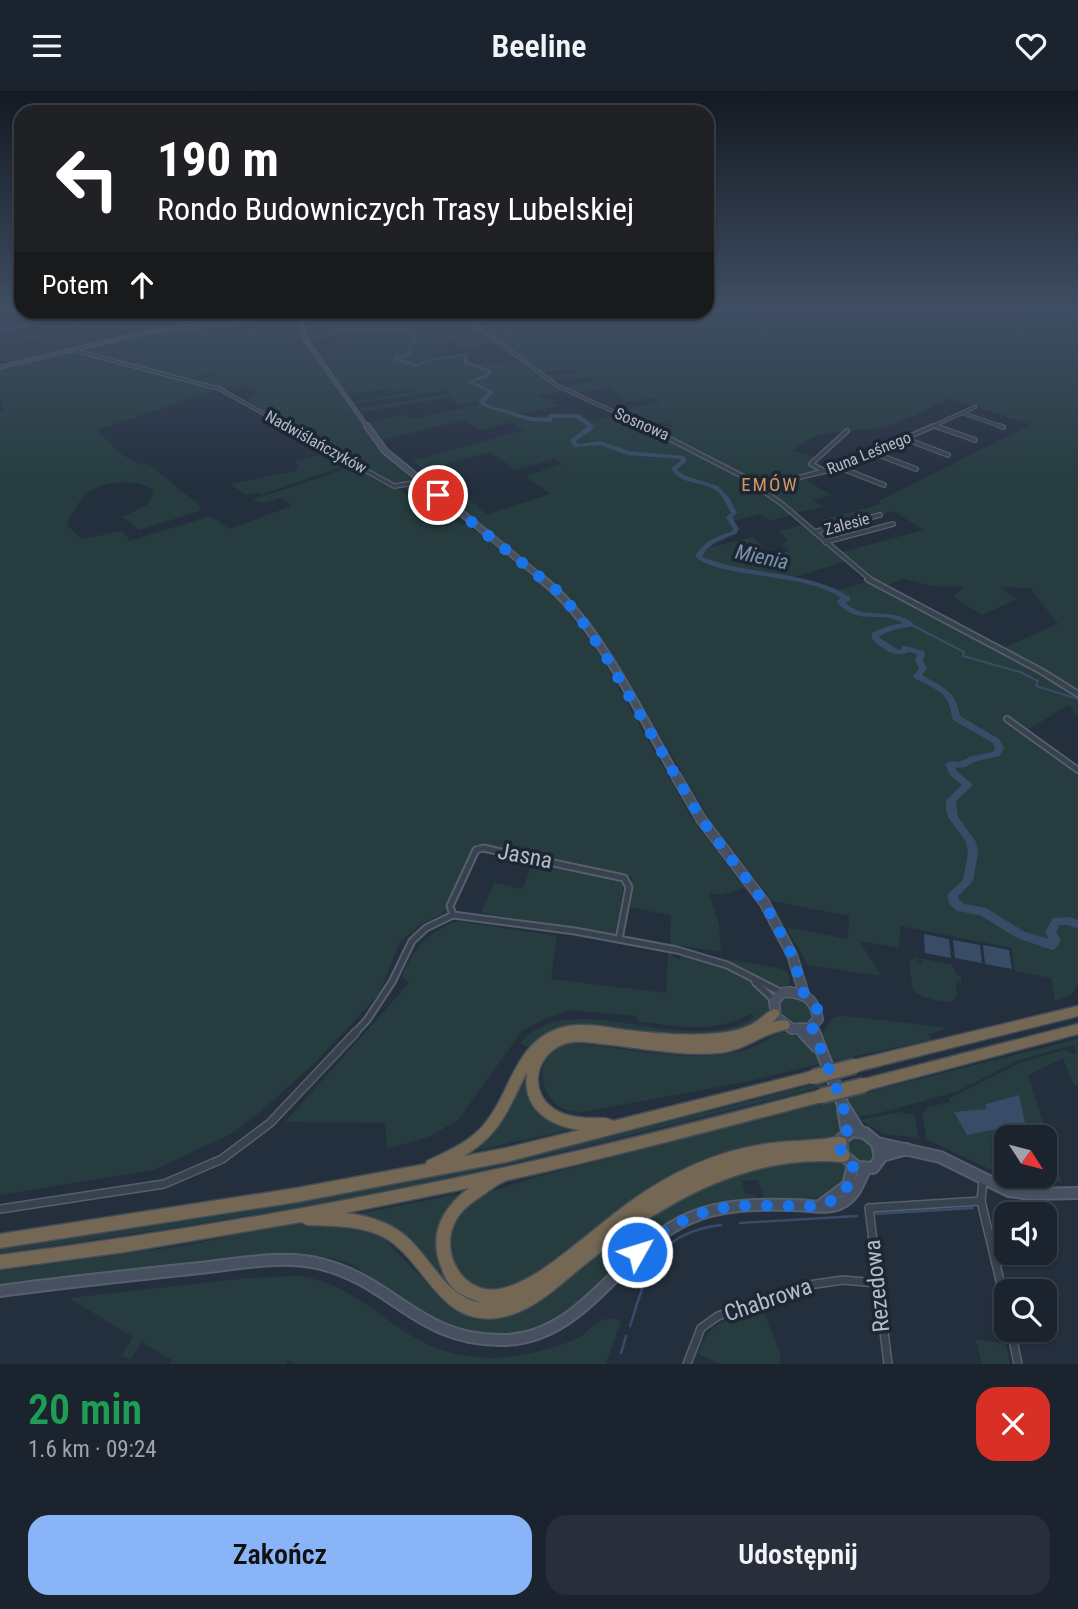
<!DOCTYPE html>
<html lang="pl">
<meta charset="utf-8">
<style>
:root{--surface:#1b232e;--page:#282f3a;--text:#f1f3f6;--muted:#a0a4aa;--line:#39404a;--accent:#8ab4f8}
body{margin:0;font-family:"Roboto Condensed",sans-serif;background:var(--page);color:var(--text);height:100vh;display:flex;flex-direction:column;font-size:26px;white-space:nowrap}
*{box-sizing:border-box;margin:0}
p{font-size:23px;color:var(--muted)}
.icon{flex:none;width:38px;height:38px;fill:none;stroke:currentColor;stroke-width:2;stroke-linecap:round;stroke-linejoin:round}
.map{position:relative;height:1273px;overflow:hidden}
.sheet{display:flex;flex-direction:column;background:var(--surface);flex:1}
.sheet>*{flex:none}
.top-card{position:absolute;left:14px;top:14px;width:700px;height:214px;border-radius:21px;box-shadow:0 2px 5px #0004,0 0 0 2px var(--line);background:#202124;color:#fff;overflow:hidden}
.needle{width:46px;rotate:126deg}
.tools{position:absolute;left:994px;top:1034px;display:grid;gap:14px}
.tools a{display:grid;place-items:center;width:63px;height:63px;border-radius:14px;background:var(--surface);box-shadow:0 2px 5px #0004,0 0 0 2px var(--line);font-size:35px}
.pin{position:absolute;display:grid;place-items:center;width:60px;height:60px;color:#fff;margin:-30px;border:4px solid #fff;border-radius:50%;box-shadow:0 2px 7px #0007}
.me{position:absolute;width:77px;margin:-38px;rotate:51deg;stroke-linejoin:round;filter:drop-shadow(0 0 5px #0008)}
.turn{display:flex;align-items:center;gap:24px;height:147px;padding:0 28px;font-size:32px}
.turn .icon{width:91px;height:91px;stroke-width:2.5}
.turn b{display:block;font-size:49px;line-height:60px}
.then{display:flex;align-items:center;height:66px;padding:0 28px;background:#0003;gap:14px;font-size:26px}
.round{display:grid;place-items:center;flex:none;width:74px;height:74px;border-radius:21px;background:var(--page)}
.headline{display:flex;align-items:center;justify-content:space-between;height:119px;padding:0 28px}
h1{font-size:42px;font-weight:600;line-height:52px;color:#1e9e55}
.cta{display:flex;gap:14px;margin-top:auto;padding:14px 28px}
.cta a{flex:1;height:80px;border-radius:21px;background:var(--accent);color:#111;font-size:28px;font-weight:600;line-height:80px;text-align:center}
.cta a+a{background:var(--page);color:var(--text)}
header{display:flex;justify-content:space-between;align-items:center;height:91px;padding:0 28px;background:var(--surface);font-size:32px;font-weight:600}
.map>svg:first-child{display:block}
.green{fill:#263c3f;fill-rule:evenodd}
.water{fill:#394c67}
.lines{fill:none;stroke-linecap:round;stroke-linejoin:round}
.stream-far1{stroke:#394c67;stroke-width:2}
.stream{stroke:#394c67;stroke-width:2.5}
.river{fill:#394c67;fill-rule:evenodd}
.street-far4-casing{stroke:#565f6c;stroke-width:4.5}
.street-far3-casing{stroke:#565f6c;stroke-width:6}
.street-far2-casing{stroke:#565f6c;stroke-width:8}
.street-far1-casing{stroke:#565f6c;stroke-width:9}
.street-casing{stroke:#565f6c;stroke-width:10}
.secondary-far4-casing{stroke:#565f6c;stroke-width:5}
.secondary-far3-casing{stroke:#565f6c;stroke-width:8}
.secondary-far2-casing{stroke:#565f6c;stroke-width:10}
.secondary-far1-casing{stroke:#565f6c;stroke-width:12}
.secondary-casing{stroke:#565f6c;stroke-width:14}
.highway-casing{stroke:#434c59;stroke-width:3}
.street-far4{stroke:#38414e;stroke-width:2.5}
.street-far3{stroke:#38414e;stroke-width:3.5}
.street-far2{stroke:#38414e;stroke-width:4.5}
.street-far1{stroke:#38414e;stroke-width:5}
.street{stroke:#38414e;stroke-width:7}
.secondary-far4{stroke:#465061;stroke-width:3.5}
.secondary-far3{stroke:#465061;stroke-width:5}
.secondary-far2{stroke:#465061;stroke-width:6}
.secondary-far1{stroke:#465061;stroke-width:9}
.secondary{stroke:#465061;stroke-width:10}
.highway{fill:#746855;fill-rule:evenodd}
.highway-bridge-casing{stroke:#434c59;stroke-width:18;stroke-linecap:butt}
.highway-bridge{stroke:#746855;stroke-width:14}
.route{stroke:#1a73e8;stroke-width:12;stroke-dasharray:0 21.6}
.labels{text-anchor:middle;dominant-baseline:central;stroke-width:7;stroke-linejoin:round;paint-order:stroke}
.far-street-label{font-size:16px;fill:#b4bcc9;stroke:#1d2633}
.far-quarter-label{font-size:19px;letter-spacing:2px;fill:#d59563;stroke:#1d2633}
.water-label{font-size:21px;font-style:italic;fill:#7c92b1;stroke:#1d2633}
.near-street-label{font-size:23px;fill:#b4bcc9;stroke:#1d2633}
</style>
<header><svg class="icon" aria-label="menu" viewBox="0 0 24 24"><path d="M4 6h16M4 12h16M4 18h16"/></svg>Beeline<svg class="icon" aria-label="heart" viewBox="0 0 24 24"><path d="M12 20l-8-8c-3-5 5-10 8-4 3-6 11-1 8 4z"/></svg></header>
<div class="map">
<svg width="1078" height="1273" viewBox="0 0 1078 1273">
<rect width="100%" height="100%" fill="#242f3e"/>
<!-- green -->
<g class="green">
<path d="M707,218H1078V599L1003,557L1058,533L1030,497L999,496L1017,508L982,524L953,506L963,496L931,495L904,488L885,495L867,485L839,462L923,439L894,420L816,441L814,438L828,434L821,429L881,413L879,410L1031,334L950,307C935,314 898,333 885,336C852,342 820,334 793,360L817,366L808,374L820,380L760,395L721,370L654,337L673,335L669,331L647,334L615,320L659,312L655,307L626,311L609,297L576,302L562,296L594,291L589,286L554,290L549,285L578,281L573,278L542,282L459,221L707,220Z"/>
<path d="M393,220L409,231L395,221H454L493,250L462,258L457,250L440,253L446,265L470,263L469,271L474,274L521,269L564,300L538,305L560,315L519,323L537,326L557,322H579L591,329L622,325L719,371L759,398L792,424L770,430L760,423L733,430L737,435V442L707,457L753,446L762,455L746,460L757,469L789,460L781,453L788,449L778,440L804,434L845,471L787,488L839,499L871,490L1078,604V625L1068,614L1026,640L1078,680V893L1071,904L1055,910L1051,887L1015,880L1011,857L900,835L899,857L859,850L882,885L808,874L786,836L848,848L849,825L772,810L710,729L611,562L570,507L443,403C461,398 474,413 487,423L551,403L525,385L562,373L554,368L516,379L490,361L425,379L412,370L524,339L511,331L481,340L464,329L383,349L368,331L406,324L412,328L479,314L476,311L458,314L451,306L361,321L358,317L449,303L446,299L355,313L354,311L416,300L414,297L389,301L387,298L348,303L318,261L344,256L334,246L311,250L306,240L309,221Z"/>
<path d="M72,221H108L60,243L0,257V248L21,242L43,245L84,230L38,227C49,221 59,227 72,221Z"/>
<polygon points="112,221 115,221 95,233 123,240 92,251 101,252 77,256 81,253 62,249 60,246 101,229"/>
<path d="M298,225L299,240L375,354L415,390L414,392L392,391L249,312L252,311L247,307L256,304L253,302L256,300C238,290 236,300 221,298C211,297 201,292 191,290L219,284L216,282L184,288L81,260L155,241Z"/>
<polygon points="58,247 69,252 56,257 59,260 11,273 0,268 0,260"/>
<path d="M77,261L212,297L210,299L214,300L97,339C109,350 131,378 148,373L202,416L197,421L139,439L122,426L147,414L153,404L152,398C133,387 99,389 83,407C77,413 72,423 67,431V434L82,448L122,440L129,447L126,451L211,425L229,438L292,415L281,407L263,412L252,409L355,375L482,444L555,504L598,560L690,724L739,790L746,796L722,804L709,802L719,834L721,861L670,853L671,824L627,816L632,786L477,753L443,822L420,834L400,851L379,903L317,970L258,1023L231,1043L154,1079L0,1104V321L7,318L0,316L4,312L0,310V277Z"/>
<polygon points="319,364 338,374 337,376 344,375 261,404 259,401 246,404 230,393 295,380 299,376 295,371"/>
<polygon points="802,387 832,404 813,409 823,416 796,422 763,397"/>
<polygon points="423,396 467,432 404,398"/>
<polygon points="533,770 621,788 624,791 615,843 481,822 494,792 523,798"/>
<path d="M458,830L557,845L551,888L666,902L668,860L678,869L682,864H686C718,873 743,883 769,906L770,923C731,959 616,940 565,936L544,944L529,957L520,952C571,892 688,970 754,926L751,923C710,943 683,935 639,931L637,925L571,919L544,928L522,940L459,1028L431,1045L387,1058L385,1032L285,1031L409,892L402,885C416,855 426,842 458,830Z"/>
<polygon points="714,866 783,878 789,883 790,893 785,898 775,897"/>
<path d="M917,866L919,867V870L916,867L917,871L923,872L920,867L952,874L957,884L961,885V891L955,893L957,904L954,910C942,912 922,908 913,899L909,872L910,870Z"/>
<polygon points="793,904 808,911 813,925 807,932 795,934 780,924 780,910"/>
<polygon points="847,925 948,937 928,943 931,949 833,970 821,943 834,926"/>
<path d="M781,941C800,944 813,953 819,973L746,991L582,1021C577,1020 570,1020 565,1019C542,1009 533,973 555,958C559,955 566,954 570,952C627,956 692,975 748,958C759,955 770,946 781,941Z"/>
<path d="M1078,948V994H1074L1063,967L1028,984L1062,1091L1027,1090L1007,1086L927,1049L922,1023L928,1016L950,1011V1007L1020,972L1064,959L1076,963L1074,954L1019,969L956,1001L872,1024L858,1026L848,1006ZM1006,1046H1045V1085H1006Z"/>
<polygon points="531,972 527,985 529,1002 578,1037 464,1062 494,1039 508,1021"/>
<path d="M823,991L825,995C695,1028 565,1062 434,1090C290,1120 145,1142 0,1162V1157C131,1139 262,1120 391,1094C537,1065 680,1027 823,991Z"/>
<polygon points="833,1009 838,1011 842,1039 835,1047 633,1110 530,1186 500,1199 478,1198 456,1181 448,1158 452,1133 461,1119 480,1104 540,1085"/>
<polygon points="900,1021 914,1024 919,1047 884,1043 860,1029"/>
<path d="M857,1044L868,1048L876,1062C870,1078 861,1072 849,1065L846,1050Z"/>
<path d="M797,1068L842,1070L849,1081V1088L824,1107L765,1110L758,1089L742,1090L745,1103H755L758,1110C723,1112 692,1115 661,1135C605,1170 588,1230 513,1243C475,1249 434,1233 403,1211C384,1199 367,1180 346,1171C326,1164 303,1164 283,1164L0,1195V1180L189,1154L290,1131L322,1129L381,1145L451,1217L470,1225L494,1227L652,1122L738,1080Z"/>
<path d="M740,1070L493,1214C441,1206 454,1191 419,1163C400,1147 374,1137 353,1124L464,1102C451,1124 426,1152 442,1178C448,1188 476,1203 486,1211Z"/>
<path d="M300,1185C356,1194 378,1229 425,1252C446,1263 469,1266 492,1267C513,1268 562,1256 580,1246C588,1241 596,1229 606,1228C611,1226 616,1228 621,1230L606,1273H295L288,1269L286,1273H170L172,1269L142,1251L130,1269L122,1264L133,1246L69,1207L249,1187Z"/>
<path d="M762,1217L781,1264L779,1273H720L698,1263C708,1228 731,1228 762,1217Z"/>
<polygon points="976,1249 1006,1252 1010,1273 982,1273"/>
</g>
<!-- water -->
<g class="water">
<polygon points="924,843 949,848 951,867 925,862"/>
<polygon points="953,849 980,854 982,872 955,867"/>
<polygon points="983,854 1009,859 1012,878 985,873"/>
<polygon points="1019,1004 1025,1032 967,1044 954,1021 986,1018 986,1013"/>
</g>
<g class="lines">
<!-- stream-far1 -->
<polyline class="stream-far1" points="910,533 964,561 963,565 1020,581 1038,590 1036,595 1078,608"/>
<!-- stream -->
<g class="stream">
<polyline points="874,1123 973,1117"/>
<polyline points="740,1132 857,1125"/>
<path d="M630,1235C648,1179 655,1142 721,1134"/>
<polyline points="621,1262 626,1245"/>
</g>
<!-- river -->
<path class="river" d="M356,220H363L350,226L347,233L341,238H409L417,248L412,255V262L408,266L398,267L415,273L435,267L466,262L468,263V271L492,279V280L488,286L474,291L494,301L485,310L486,313L530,326L548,327L549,324L551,323L579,324L594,335L592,339L576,350L578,353L601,350L629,360L684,365L687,370L677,378L679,381L689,386L718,395L730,408L737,422L732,426L739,438L736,443C722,448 708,452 702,466C749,485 809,479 850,506V510L845,511C862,531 892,514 914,533L913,535L893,539L879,545L880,547L898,559H901L902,555H905L924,560L925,562L923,569L927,577L922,584C943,597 956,599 960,625L999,648L1004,656L1000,665L977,670L965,676L956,677L957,680L973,694L956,710L958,726L976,751L978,762L973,790L958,805L959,809L964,813L986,817L1025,841L1049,848L1045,841L1053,827L1069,826L1078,829V838L1068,834H1060L1056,841L1061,849L1056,857L1052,859L1017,847L980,824L957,820L950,814L947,804L963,789L968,762L966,751L948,726L946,718V709L948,707L962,694L950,684L945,673L950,670L959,671L972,665L993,661L995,656L993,652L953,629C951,623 951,617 948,611C943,599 925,593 914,587L913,585L919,577L915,569L917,563L909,561C895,568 883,558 872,548V542L888,535L903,532C879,518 858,537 836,510L841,507C812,487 760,487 724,478C714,475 702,473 695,465C706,449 713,447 731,441L733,438L726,426L731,422C726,413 723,404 715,399C702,390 678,394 671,377L681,370L680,368L628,364L600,354L574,356L570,349L588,335L576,327H553L552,330L550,331L530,330L482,315L479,310L488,301L467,291L484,284L487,281L464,273V265L436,269L415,276L393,269L395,264H405L408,262V255L413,248L406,240H334V238L343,231L346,224Z"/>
<defs>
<g id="street-far4">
<polyline points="0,219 37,224"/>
<polyline points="456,220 558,295 649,337"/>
<polyline points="164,238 217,225 257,220"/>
<polyline points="0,240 25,234 45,220"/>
<polyline points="76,260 220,298 289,337"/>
<polyline points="963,322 1003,336"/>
<polyline points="935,335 939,337"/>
<polyline points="929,337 975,316"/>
</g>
<g id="street-far3">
<polyline points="286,335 394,395 422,391"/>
<polyline points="645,335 744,386 782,413 871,489"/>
<polyline points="935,335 975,349"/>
<polyline points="1000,335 1003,336"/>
<polyline points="906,348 948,364"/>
<polyline points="874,362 916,378"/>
<polyline points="841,377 884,394"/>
<polyline points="824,380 811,373 847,340"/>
<polyline points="761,396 841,376 933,335"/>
<polyline points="814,441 880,424"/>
<polyline points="825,451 893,433"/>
</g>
<g id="street-far2">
<polyline points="868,488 1041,580 1078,603"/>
<polyline points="1007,628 1078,679"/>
</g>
<g id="street-far1">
<polyline points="453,824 450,815 476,759 483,757 624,787 629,796 619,848"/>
<polyline points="755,891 774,909"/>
<polyline points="354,943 367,929 392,891 412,850 426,837 453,824 575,840 677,859 727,874 782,902"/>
</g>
<g id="street">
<polyline points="983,1089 981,1110 1006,1215"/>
<polyline points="0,1118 164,1093 222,1068 270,1032 356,941"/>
<polyline points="1011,1239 1018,1273"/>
<polyline points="687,1273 701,1237 718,1225 809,1194 843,1189 877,1192"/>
<polyline points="888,1273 869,1117 981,1110"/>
</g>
<g id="secondary-far4">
<polyline points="305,220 301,233 306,249 368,337"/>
<polyline points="0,276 148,241 304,223"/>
</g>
<polyline id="secondary-far3" points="367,335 385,360 544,489"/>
<path id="secondary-far2" d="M542,488C599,533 640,624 677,687"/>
<g id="secondary-far1">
<polyline points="676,685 701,728 764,811 792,864 804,903"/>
<path d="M790,901C808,904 815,910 818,928L810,937L792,938L776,926L774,910L782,902Z"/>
<polyline points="812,936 815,943"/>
<polyline points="801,939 805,943"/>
</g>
<g id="secondary">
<polyline points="803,941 817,956"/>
<polyline points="814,941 843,1014 859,1040"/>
<polyline points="843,1018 847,1041"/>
<polygon points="853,1040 865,1042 877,1052 880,1068 873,1077 857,1076 843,1064 841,1048"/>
<polyline points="877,1052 940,1066 1009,1100 1030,1103 1078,1102"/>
<polyline points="881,1065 907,1058"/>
<polyline points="821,1114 848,1094 853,1074"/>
<path d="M0,1200C67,1191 133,1184 200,1177C239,1173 282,1163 321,1173C394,1191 419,1251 504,1249C586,1247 621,1156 690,1127C722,1113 760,1113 794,1114C808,1114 829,1119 841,1112C855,1105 859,1091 865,1078"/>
</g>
<g id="highway">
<polygon points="1078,915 1078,925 855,981 851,979 849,975 851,971 855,969"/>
<path d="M774,918L778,919L780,923L773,931L784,929L788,930L790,934L788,938C783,939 778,940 773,942C754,949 738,961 718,962C683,965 646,958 612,954C596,953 579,948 564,953C552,957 542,968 539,980C536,992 539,1005 549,1014C561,1025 578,1027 594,1027C601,1027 607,1026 613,1030L813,980L817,982L819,986L817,990L506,1071L297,1111L0,1157V1143L297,1097L426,1073L427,1070C446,1061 467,1052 481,1037C511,1005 512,955 557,938C578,930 604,936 626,939C662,943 702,947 737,939C744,937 752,934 757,930C763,926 767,921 774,918ZM527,981C522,1017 547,1034 580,1039L506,1057L464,1065C501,1043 508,1018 527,981Z"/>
<polygon points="1078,933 1078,943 864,1000 860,998 858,994 860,990 864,988"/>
<path d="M821,999L825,1001L827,1005L825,1009L821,1011C717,1038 613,1066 508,1089C500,1091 493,1097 486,1102C474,1110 461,1118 455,1131C439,1161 463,1205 500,1198C530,1192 562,1164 585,1146C610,1126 635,1105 662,1090C703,1066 751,1051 798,1050C807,1049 815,1049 824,1048C829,1048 835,1045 840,1046C841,1046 843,1047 845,1047L847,1052L845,1057H842L848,1059L850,1064L848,1069L843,1071C743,1062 658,1116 583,1175C558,1195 531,1223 497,1227C441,1234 427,1176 390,1150C367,1134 334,1135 307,1134L301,1131L125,1161L0,1178V1164C180,1141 360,1109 538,1069C633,1048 727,1023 821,999ZM469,1097C441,1118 428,1145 442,1178C444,1185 448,1192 453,1197C461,1205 472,1208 482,1212C445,1207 429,1162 402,1142C386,1130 365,1124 345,1122Z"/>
</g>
</defs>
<!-- street-far4 casing -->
<use href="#street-far4" class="street-far4-casing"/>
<!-- street-far3 casing -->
<use href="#street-far3" class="street-far3-casing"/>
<!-- street-far2 casing -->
<use href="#street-far2" class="street-far2-casing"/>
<!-- street-far1 casing -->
<use href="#street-far1" class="street-far1-casing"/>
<!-- street casing -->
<use href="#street" class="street-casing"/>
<!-- secondary-far4 casing -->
<use href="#secondary-far4" class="secondary-far4-casing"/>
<!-- secondary-far3 casing -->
<use href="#secondary-far3" class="secondary-far3-casing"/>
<!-- secondary-far2 casing -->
<use href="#secondary-far2" class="secondary-far2-casing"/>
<!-- secondary-far1 casing -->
<use href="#secondary-far1" class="secondary-far1-casing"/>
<!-- secondary casing -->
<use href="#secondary" class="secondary-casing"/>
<!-- highway casing -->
<use href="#highway" class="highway-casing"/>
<!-- street-far4 -->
<use href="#street-far4" class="street-far4"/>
<!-- street-far3 -->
<use href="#street-far3" class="street-far3"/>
<!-- street-far2 -->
<use href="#street-far2" class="street-far2"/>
<!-- street-far1 -->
<use href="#street-far1" class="street-far1"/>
<!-- street -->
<use href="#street" class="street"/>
<!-- secondary-far4 -->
<use href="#secondary-far4" class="secondary-far4"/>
<!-- secondary-far3 -->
<use href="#secondary-far3" class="secondary-far3"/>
<!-- secondary-far2 -->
<use href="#secondary-far2" class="secondary-far2"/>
<!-- secondary-far1 -->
<use href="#secondary-far1" class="secondary-far1"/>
<!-- secondary -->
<use href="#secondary" class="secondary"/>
<!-- highway -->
<use href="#highway" class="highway"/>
<defs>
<g id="highway-bridge">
<polyline points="813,986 855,975"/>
<polyline points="821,1005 864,994"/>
</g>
</defs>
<!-- highway-bridge casing -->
<use href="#highway-bridge" class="highway-bridge-casing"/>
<!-- highway-bridge -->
<use href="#highway-bridge" class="highway-bridge"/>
</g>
<!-- sky -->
<linearGradient id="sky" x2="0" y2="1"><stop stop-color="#141a22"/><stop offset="0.55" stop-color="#3f4d63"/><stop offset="1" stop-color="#3f4d63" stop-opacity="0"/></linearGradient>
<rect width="1078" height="396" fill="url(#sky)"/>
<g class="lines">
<!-- route -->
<path class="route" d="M438,404L556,499L576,521L604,562L701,728L764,811L792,864L804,903L817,918L818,928L812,936L843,1014L847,1041C834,1052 841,1066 853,1074C854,1094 840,1107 822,1114C815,1116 804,1115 796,1115C770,1115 741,1113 716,1118C685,1125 660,1141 637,1161"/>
</g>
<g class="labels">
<!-- far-street labels -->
<g class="far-street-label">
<text transform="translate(642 333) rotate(24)">Sosnowa</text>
<text transform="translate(316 351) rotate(29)">Nadwiślańczyków</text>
<text transform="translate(869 362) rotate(-22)">Runa Leśnego</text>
<text transform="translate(847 433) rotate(-15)">Zalesie</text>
</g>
<!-- far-quarter labels -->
<g class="far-quarter-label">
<text x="770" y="393">EMÓW</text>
</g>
<!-- water labels -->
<g class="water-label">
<text transform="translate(762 466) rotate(12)">Mienia</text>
</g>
<!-- near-street labels -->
<g class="near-street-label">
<text transform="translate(525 765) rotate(11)">Jasna</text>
<text transform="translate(877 1195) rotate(-96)">Rezedowa</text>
<text transform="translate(768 1209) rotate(-19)">Chabrowa</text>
</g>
</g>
</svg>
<div class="tools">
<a><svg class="needle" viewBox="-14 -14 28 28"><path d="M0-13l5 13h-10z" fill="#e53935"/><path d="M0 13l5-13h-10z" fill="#a0a4aa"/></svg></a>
<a><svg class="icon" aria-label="sound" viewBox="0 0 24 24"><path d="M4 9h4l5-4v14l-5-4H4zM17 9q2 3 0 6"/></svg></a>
<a><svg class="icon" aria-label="search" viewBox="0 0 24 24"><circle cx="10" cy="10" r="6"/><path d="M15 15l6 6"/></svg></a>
</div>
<div class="pin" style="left:438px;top:404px;background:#d93025"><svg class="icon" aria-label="arrive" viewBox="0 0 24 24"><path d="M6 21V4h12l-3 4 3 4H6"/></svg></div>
<svg class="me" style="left:637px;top:1161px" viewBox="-20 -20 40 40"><circle r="17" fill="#1a73e8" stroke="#fff" stroke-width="3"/><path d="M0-11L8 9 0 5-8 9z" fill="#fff"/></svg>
<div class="top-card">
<div class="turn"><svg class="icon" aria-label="left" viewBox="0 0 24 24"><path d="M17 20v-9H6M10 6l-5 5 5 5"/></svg><div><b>190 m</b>Rondo Budowniczych Trasy Lubelskiej</div></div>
<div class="then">Potem<svg class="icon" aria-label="ahead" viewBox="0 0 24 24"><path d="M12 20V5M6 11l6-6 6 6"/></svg></div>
</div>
</div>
<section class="sheet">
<div class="headline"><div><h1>20 min</h1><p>1.6 km · 09:24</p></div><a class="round" style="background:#d93025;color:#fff"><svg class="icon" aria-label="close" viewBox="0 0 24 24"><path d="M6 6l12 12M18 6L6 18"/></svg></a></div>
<div class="cta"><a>Zakończ</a><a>Udostępnij</a></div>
</section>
